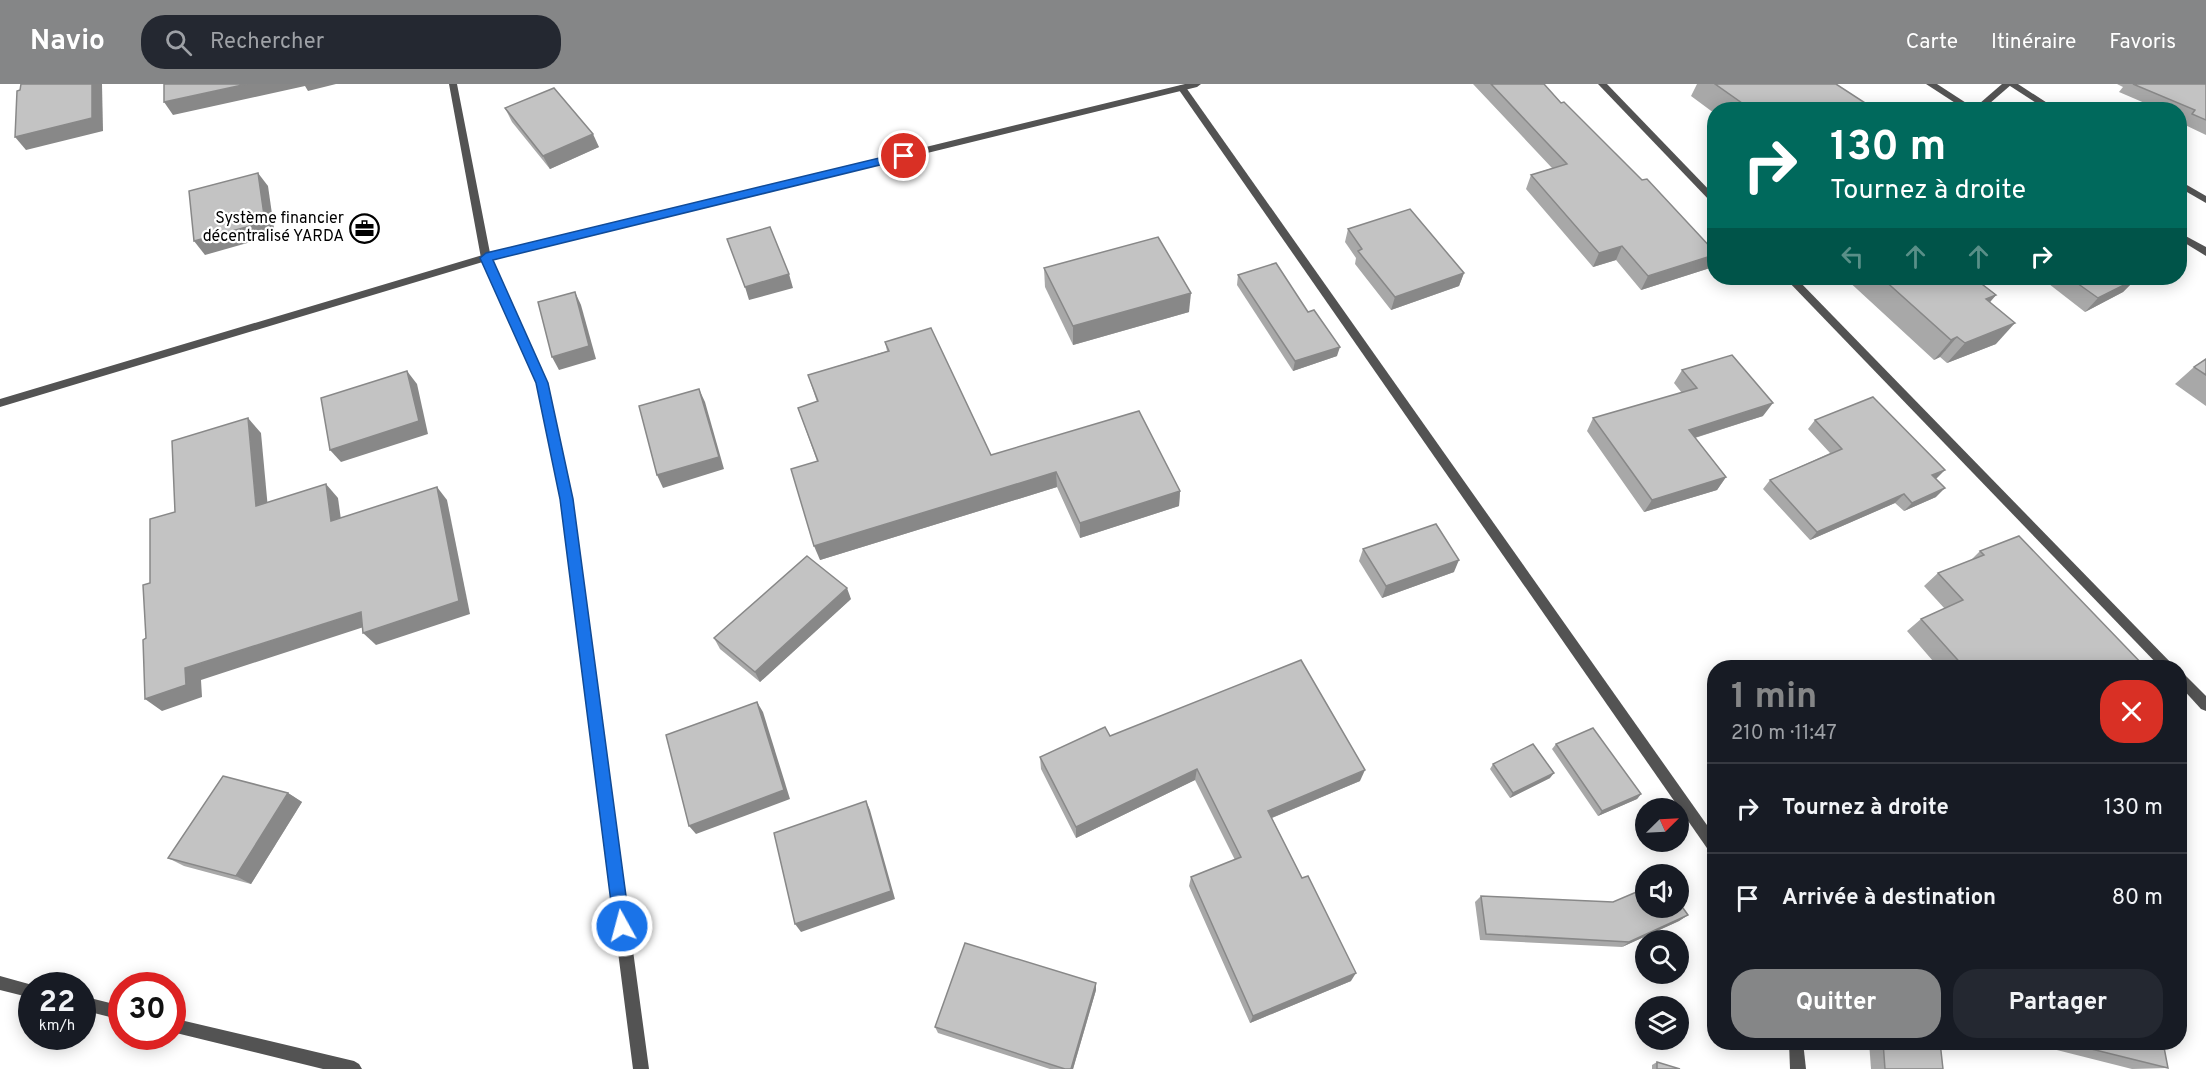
<!DOCTYPE html>
<html lang="fr">
<meta charset="utf-8">
<style>
:root{--surface:#171b24;--page:#242831;--text:#f1f3f6;--muted:#9ea1a6;--line:#363941;--accent:#858687}
body{margin:0;font-family:Overpass,sans-serif;background:var(--page);color:var(--text);height:100vh;display:flex;flex-direction:column;font-size:22px;white-space:nowrap}
*{box-sizing:border-box;margin:0}
p{font-size:20px;color:var(--muted)}
.icon{flex:none;width:33px;height:33px;fill:none;stroke:currentColor;stroke-width:2;stroke-linecap:round;stroke-linejoin:round}
.map{position:relative;flex:1;overflow:hidden}
.sheet{position:absolute;left:1707px;top:576px;width:480px;height:390px;display:flex;flex-direction:column;background:var(--surface);border-radius:24px;box-shadow:0 3px 15px #0003}
.sheet>*{flex:none}
.hud{position:absolute;left:1707px;top:18px;width:480px;height:183px;border-radius:24px;box-shadow:0 3px 15px #0003;background:#00695c;color:#fff;overflow:hidden}
.needle{width:39px;rotate:66deg}
.controls{position:absolute;left:1635px;top:714px;display:grid;gap:12px}
.controls a{display:grid;place-items:center;width:54px;height:54px;border-radius:50%;background:var(--surface);box-shadow:0 3px 15px #0003;font-size:30px}
.speed{position:absolute;left:18px;top:888px;display:flex;gap:12px;font-size:30px;font-weight:700;text-align:center}
.speed>*{display:grid;place-content:center;width:78px;height:78px;border-radius:50%;background:var(--surface);box-shadow:0 3px 15px #0003;line-height:1}
.speed small{font-size:15px;font-weight:400}
.speed .limit{border:9px solid #d22;background:#fff;color:#111}
.pin{position:absolute;display:grid;place-items:center;width:51px;height:51px;color:#fff;margin:-26px;border:3px solid #fff;border-radius:50%;box-shadow:0 2px 6px #0007}
.me{position:absolute;width:66px;margin:-33px;rotate:353deg;stroke-linejoin:round;filter:drop-shadow(0 0 4px #0008)}
.turn{display:flex;align-items:center;gap:21px;height:126px;padding:0 24px;font-size:27px}
.turn .icon{width:78px;height:78px;stroke-width:2.5}
.turn b{display:block;font-size:42px;line-height:51px}
.lanes{display:flex;align-items:center;height:57px;padding:0 24px;background:#0003;justify-content:center;gap:30px;direction:ltr}
.lanes .off{opacity:.35}
.round{display:grid;place-items:center;flex:none;width:63px;height:63px;border-radius:24px;background:var(--page)}
.summary{display:flex;align-items:center;justify-content:space-between;height:102px;padding:0 24px}
h1{font-size:36px;font-weight:700;line-height:45px;color:var(--accent)}
.cta{display:flex;gap:12px;margin-top:auto;padding:12px 24px}
.cta a{flex:1;height:69px;border-radius:24px;background:var(--accent);color:#fff;font-size:24px;font-weight:700;line-height:69px;text-align:center}
.cta a+a{background:var(--page);color:var(--text)}
ul{padding:0;list-style:none}
li{display:flex;align-items:center;gap:18px;height:90px;padding:0 24px;border-top:2px solid var(--line)}
li div{flex:1}
li b{display:block;font-size:22px}
li em{font-style:normal}
header{display:flex;align-items:center;gap:36px;box-sizing:border-box;height:84px;padding:0 30px;background:var(--accent);color:#fff}
header strong{font-size:28px}
nav{display:flex;gap:33px;margin-inline-start:auto;font-size:21px}
.search{width:420px;height:54px;background:var(--page);display:flex;align-items:center;gap:15px;box-sizing:border-box;padding:0 21px;border-radius:24px;color:var(--muted);font-size:22px}
.map>svg:first-child{display:block}
.lines{fill:none;stroke-linecap:round;stroke-linejoin:round}
.minor{fill:#535353;fill-rule:evenodd}
.tertiary{fill:#535353;fill-rule:evenodd}
.wall{fill:#a8a8a8}
.shaded-wall{fill:#888}
.building{fill:#c3c3c3;stroke:#888;stroke-width:1.5}
.route{fill:#1a73e8;stroke:#114b97;stroke-width:1.5}
.labels{text-anchor:middle;dominant-baseline:central;stroke-width:4.5;stroke-linejoin:round;paint-order:stroke}
.poi-label{font-size:16px;fill:#000;stroke:#fff;text-anchor:end}
</style>
<header>
<strong>Navio</strong>
<div class="search"><svg class="icon" aria-label="search" viewBox="0 0 24 24"><circle cx="10" cy="10" r="6"/><path d="M15 15l6 6"/></svg>Rechercher</div>
<nav><a>Carte</a><a>Itinéraire</a><a>Favoris</a></nav>
</header>
<div class="map">
<svg width="2206" height="985" viewBox="0 0 2206 985">
<rect width="100%" height="100%" fill="#fff"/>
<g class="lines">
<!-- minor -->
<g class="minor">
<polygon points="449,0 457,0 491,174 547,299 572,415 649,985 633,985 560,415 537,299 481,174"/>
<polygon points="1598,0 1607,0 1714,111 1714,119 1711,118"/>
<polygon points="2002,0 2012,0 1982,26 1972,26"/>
<polygon points="1182,1 1185,2 1714,751 1714,768 1709,767 1179,6 1179,2"/>
<polygon points="1785,194 1796,194 2176,584 2161,584"/>
<polygon points="2180,588 2184,590 2206,612 2206,627 2201,625 2180,602"/>
<polygon points="0,892 36,902 32,902 32,914 0,906"/>
<polygon points="82,912 122,922 122,936 82,926"/>
<polygon points="172,934 354,977 359,980 362,985 323,985 172,948"/>
<polygon points="1789,958 1803,958 1806,985 1790,985"/>
</g>
<!-- tertiary -->
<g class="tertiary">
<polygon points="1185,0 1201,0 1197,3 486,177 0,323 0,315 486,170"/>
<polygon points="1926,0 1937,0 1977,26 1966,26"/>
<polygon points="2007,0 2018,0 2058,26 2047,26"/>
<polygon points="2180,97 2206,112 2206,119 2180,104"/>
<polygon points="2180,149 2206,163 2206,172 2180,156"/>
</g>
</g>
<!-- wall -->
<g class="wall">
<polygon points="1473,0 1544,0 1710,184 1641,206 1616,176 1593,183 1526,105 1531,91 1552,84"/>
<polygon points="1697,0 1836,0 1876,26 1714,26 1714,29 1691,12"/>
<polygon points="2117,0 2206,0 2206,51 2183,40 2186,36 2180,33 2180,26 2161,26 2119,8 2123,3"/>
<polygon points="505,24 599,63 550,85 512,38"/>
<polygon points="1348,145 1464,189 1459,202 1391,226 1355,180 1356,174 1345,158"/>
<polygon points="1044,184 1189,228 1073,261 1045,203"/>
<polygon points="1238,191 1308,228 1337,272 1293,287 1237,201"/>
<polygon points="1845,194 1974,194 1996,211 1990,218 1996,260 1947,279 1940,273 1934,276"/>
<polygon points="2055,194 2134,194 2136,195 2123,208 2085,228 2049,200"/>
<polygon points="885,258 991,371 1180,407 1179,422 1080,454 1057,403 820,476 817,377 798,324 817,318 808,291 887,267"/>
<polygon points="2206,275 2206,322 2175,300 2194,283"/>
<polygon points="1682,286 1763,332 1695,354 1726,393 1717,406 1644,428 1587,347 1593,334 1682,309 1674,299"/>
<polygon points="1815,336 1936,395 1936,413 1904,427 1895,419 1810,456 1763,405 1770,396 1830,369 1808,345"/>
<polygon points="1363,465 1454,488 1382,514 1359,477"/>
<polygon points="1980,467 2146,584 1939,584 1907,547 1921,535 1945,525 1924,502 1938,489 1971,476"/>
<polygon points="851,515 760,598 720,565 714,554"/>
<polygon points="1110,652 1360,697 1272,734 1351,897 1250,939 1189,802 1191,793 1235,776 1195,696 1076,754 1041,685 1040,673"/>
<polygon points="1556,660 1641,710 1637,715 1598,732 1552,665"/>
<polygon points="1493,680 1550,694 1510,714 1490,685"/>
<polygon points="288,709 302,718 251,800 184,782 168,774"/>
<polygon points="1481,812 1688,831 1679,837 1622,863 1480,856 1475,818"/>
<polygon points="1096,899 1096,906 1073,985 1050,985 938,949 935,943"/>
<polygon points="1869,958 1940,958 1943,985 1871,985"/>
<polygon points="2025,958 2163,958 2168,984 2132,985"/>
<polygon points="1657,978 1680,985 1652,985 1652,981"/>
</g>
<!-- shaded-wall -->
<g class="shaded-wall">
<polygon points="92,0 102,0 103,47 26,66 15,53"/>
<polygon points="247,0 336,0 308,7 305,2 173,31 164,18"/>
<polygon points="593,50 599,63 550,85 543,72"/>
<polygon points="258,89 268,102 275,151 205,171 194,157"/>
<polygon points="1622,162 1616,176 1593,183 1599,169"/>
<polygon points="1714,171 1714,176 1710,184 1641,206 1648,192"/>
<polygon points="1464,189 1459,202 1391,226 1395,213"/>
<polygon points="789,190 793,204 749,216 745,203"/>
<polygon points="2136,195 2123,208 2085,228 2098,214"/>
<polygon points="575,208 581,221 596,275 559,286 552,273"/>
<polygon points="1191,209 1189,228 1073,261 1073,242"/>
<polygon points="1996,211 1978,232 1986,215"/>
<polygon points="2015,239 1996,260 1947,279 1965,259"/>
<polygon points="1957,253 1940,273 1934,276 1951,256"/>
<polygon points="1340,263 1337,272 1293,287 1295,277"/>
<polygon points="407,287 417,300 428,350 341,378 330,366"/>
<polygon points="699,305 705,318 724,385 663,404 657,391"/>
<polygon points="1773,319 1763,332 1681,358 1689,346"/>
<polygon points="248,334 261,349 269,436 256,422"/>
<polygon points="1945,386 1936,395 1932,391"/>
<polygon points="1056,388 1057,403 820,476 814,462"/>
<polygon points="1726,393 1717,406 1644,428 1652,416"/>
<polygon points="326,400 338,414 343,450 331,437"/>
<polygon points="437,403 447,416 470,530 376,561 363,549"/>
<polygon points="1945,404 1936,413 1904,427 1912,419"/>
<polygon points="1180,407 1179,422 1080,454 1080,439"/>
<polygon points="1904,410 1895,419 1810,456 1817,448"/>
<polygon points="1459,476 1454,488 1382,514 1386,502"/>
<polygon points="847,504 851,515 760,598 755,588"/>
<polygon points="361,528 373,540 201,596 202,613 162,627 145,615 185,584"/>
<polygon points="757,618 763,628 790,715 696,750 689,742"/>
<polygon points="1197,685 1195,696 1076,754 1076,743"/>
<polygon points="1365,686 1360,697 1264,737 1268,727"/>
<polygon points="1554,689 1550,694 1510,714 1513,709"/>
<polygon points="288,709 302,718 251,800 236,792"/>
<polygon points="1641,710 1637,715 1598,732 1602,727"/>
<polygon points="866,717 870,726 895,815 801,848 795,840"/>
<polygon points="1688,831 1679,837 1622,863 1629,858"/>
<polygon points="1356,889 1351,897 1250,939 1253,932"/>
<polygon points="1096,899 1096,906 1073,985 1071,985"/>
</g>
<!-- building -->
<g class="building">
<polygon points="21,0 92,0 92,34 15,53 17,7 20,6"/>
<polygon points="164,0 247,0 164,18"/>
<polygon points="1491,0 1544,0 1561,19 1564,18 1642,96 1647,95 1714,167 1714,171 1648,192 1622,162 1599,169 1531,91 1567,80"/>
<polygon points="1715,0 1836,0 1876,26 1752,26"/>
<polygon points="2133,0 2206,0 2206,36 2192,30 2195,26"/>
<polygon points="554,4 593,50 543,72 505,24"/>
<polygon points="258,89 265,138 194,157 189,107"/>
<polygon points="1410,125 1464,189 1395,213 1358,167 1362,165 1348,145"/>
<polygon points="770,143 789,190 745,203 727,155"/>
<polygon points="1158,153 1191,209 1073,242 1044,184"/>
<polygon points="1276,179 1308,228 1314,226 1340,263 1295,277 1238,191"/>
<polygon points="1882,194 1974,194 1996,211 1986,215 2015,239 1965,259 1957,253 1951,256"/>
<polygon points="2070,194 2134,194 2136,195 2098,214"/>
<polygon points="575,208 589,262 552,273 538,218"/>
<polygon points="931,244 991,371 1139,327 1180,407 1080,439 1056,388 814,462 791,385 818,377 798,324 818,317 808,291 889,267 885,258"/>
<polygon points="1732,271 1773,319 1689,346 1726,393 1652,416 1593,334 1697,304 1682,286"/>
<polygon points="2206,275 2206,291 2194,283"/>
<polygon points="407,287 419,337 330,366 321,314"/>
<polygon points="699,305 719,373 657,391 639,322"/>
<polygon points="1873,313 1945,386 1932,391 1945,404 1912,419 1904,410 1817,448 1770,396 1842,365 1815,336"/>
<polygon points="248,334 256,422 326,400 331,437 437,403 459,517 363,549 361,528 185,584 186,601 145,615 143,556 146,554 143,501 150,499 150,435 175,428 172,357"/>
<polygon points="1436,440 1459,476 1386,502 1363,465"/>
<polygon points="2019,452 2146,584 1965,584 1921,535 1963,516 1938,489 1984,471 1980,467"/>
<polygon points="807,472 847,504 755,588 714,554"/>
<polygon points="1301,576 1365,686 1268,727 1302,794 1308,792 1356,889 1253,932 1191,793 1241,773 1197,685 1076,743 1040,673 1105,643 1110,652"/>
<polygon points="757,618 784,706 689,742 666,651"/>
<polygon points="1593,644 1641,710 1602,727 1556,660"/>
<polygon points="1533,660 1554,689 1513,709 1493,680"/>
<polygon points="223,692 288,709 236,792 168,774"/>
<polygon points="866,717 891,807 795,840 774,749"/>
<polygon points="1646,804 1646,824 1678,824 1678,817 1688,831 1629,858 1486,850 1481,812 1613,818"/>
<polygon points="965,859 1096,899 1071,985 1065,985 935,943"/>
<polygon points="1883,958 1940,958 1943,985 1885,985"/>
<polygon points="2063,958 2163,958 2168,984"/>
<polygon points="1657,978 1680,985 1657,985"/>
</g>
<!-- route -->
<polygon class="route" points="904,68 909,72 908,74 493,176 548,299 573,415 630,842 628,848 622,850 617,848 614,842 560,415 536,299 480,174 486,169"/>
<!-- icons -->
<defs>
<symbol id="office-ring" viewBox="-11 -11 22 22"><circle r="9.5" fill="#fff" stroke="#000" stroke-width="1.5"/><path d="M-6-3h4V-5.5h4V-3h4V5H-6ZM-1-4.5V-3h2v-1.5ZM-6 0V1H6V0Z" fill="#000"/></symbol>
</defs>
<g fill-rule="evenodd">
<use href="#office-ring" x="348" y="128" width="33" height="33"/>
</g>
<g class="labels">
<!-- poi labels -->
<g class="poi-label">
<text x="344" y="135">Système financier<tspan x="344" dy="18">décentralisé YARDA</tspan></text>
</g>
</g>
</svg>
<div class="controls">
<a><svg class="needle" viewBox="-14 -14 28 28"><path d="M0-13l5 13h-10z" fill="#e53935"/><path d="M0 13l5-13h-10z" fill="#9ea1a6"/></svg></a>
<a><svg class="icon" aria-label="sound" viewBox="0 0 24 24"><path d="M4 9h4l5-4v14l-5-4H4zM17 9q2 3 0 6"/></svg></a>
<a><svg class="icon" aria-label="search" viewBox="0 0 24 24"><circle cx="10" cy="10" r="6"/><path d="M15 15l6 6"/></svg></a>
<a><svg class="icon" aria-label="layers" viewBox="0 0 24 24"><path d="M12 4l9 5-9 5-9-5zM3 14l9 5 9-5"/></svg></a>
</div>
<div class="speed"><div>22<small>km/h</small></div><div class="limit">30</div></div>
<div class="pin" style="left:904px;top:72px;background:#d93025"><svg class="icon" aria-label="arrive" viewBox="0 0 24 24"><path d="M6 21V4h12l-3 4 3 4H6"/></svg></div>
<svg class="me" style="left:622px;top:842px" viewBox="-20 -20 40 40"><circle r="17" fill="#1a73e8" stroke="#fff" stroke-width="3"/><path d="M0-11L8 9 0 5-8 9z" fill="#fff"/></svg>
<div class="hud">
<div class="turn"><svg class="icon" aria-label="right" viewBox="0 0 24 24"><path d="M7 20v-9h11M14 6l5 5-5 5"/></svg><div><b>130 m</b>Tournez à droite</div></div>
<div class="lanes"><svg class="icon off" aria-label="left" viewBox="0 0 24 24"><path d="M17 20v-9H6M10 6l-5 5 5 5"/></svg><svg class="icon off" aria-label="ahead" viewBox="0 0 24 24"><path d="M12 20V5M6 11l6-6 6 6"/></svg><svg class="icon off" aria-label="ahead" viewBox="0 0 24 24"><path d="M12 20V5M6 11l6-6 6 6"/></svg><svg class="icon" aria-label="right" viewBox="0 0 24 24"><path d="M7 20v-9h11M14 6l5 5-5 5"/></svg></div>
</div>
<section class="sheet">
<div class="summary"><div><h1>1 min</h1><p>210 m · 11:47</p></div><a class="round" style="background:#d93025;color:#fff"><svg class="icon" aria-label="close" viewBox="0 0 24 24"><path d="M6 6l12 12M18 6L6 18"/></svg></a></div>
<ul>
<li><svg class="icon" aria-label="right" viewBox="0 0 24 24"><path d="M7 20v-9h11M14 6l5 5-5 5"/></svg><div><b>Tournez à droite</b></div><em>130 m</em></li>
<li><svg class="icon" aria-label="arrive" viewBox="0 0 24 24"><path d="M6 21V4h12l-3 4 3 4H6"/></svg><div><b>Arrivée à destination</b></div><em>80 m</em></li>
</ul>
<div class="cta"><a>Quitter</a><a>Partager</a></div>
</section>
</div>
